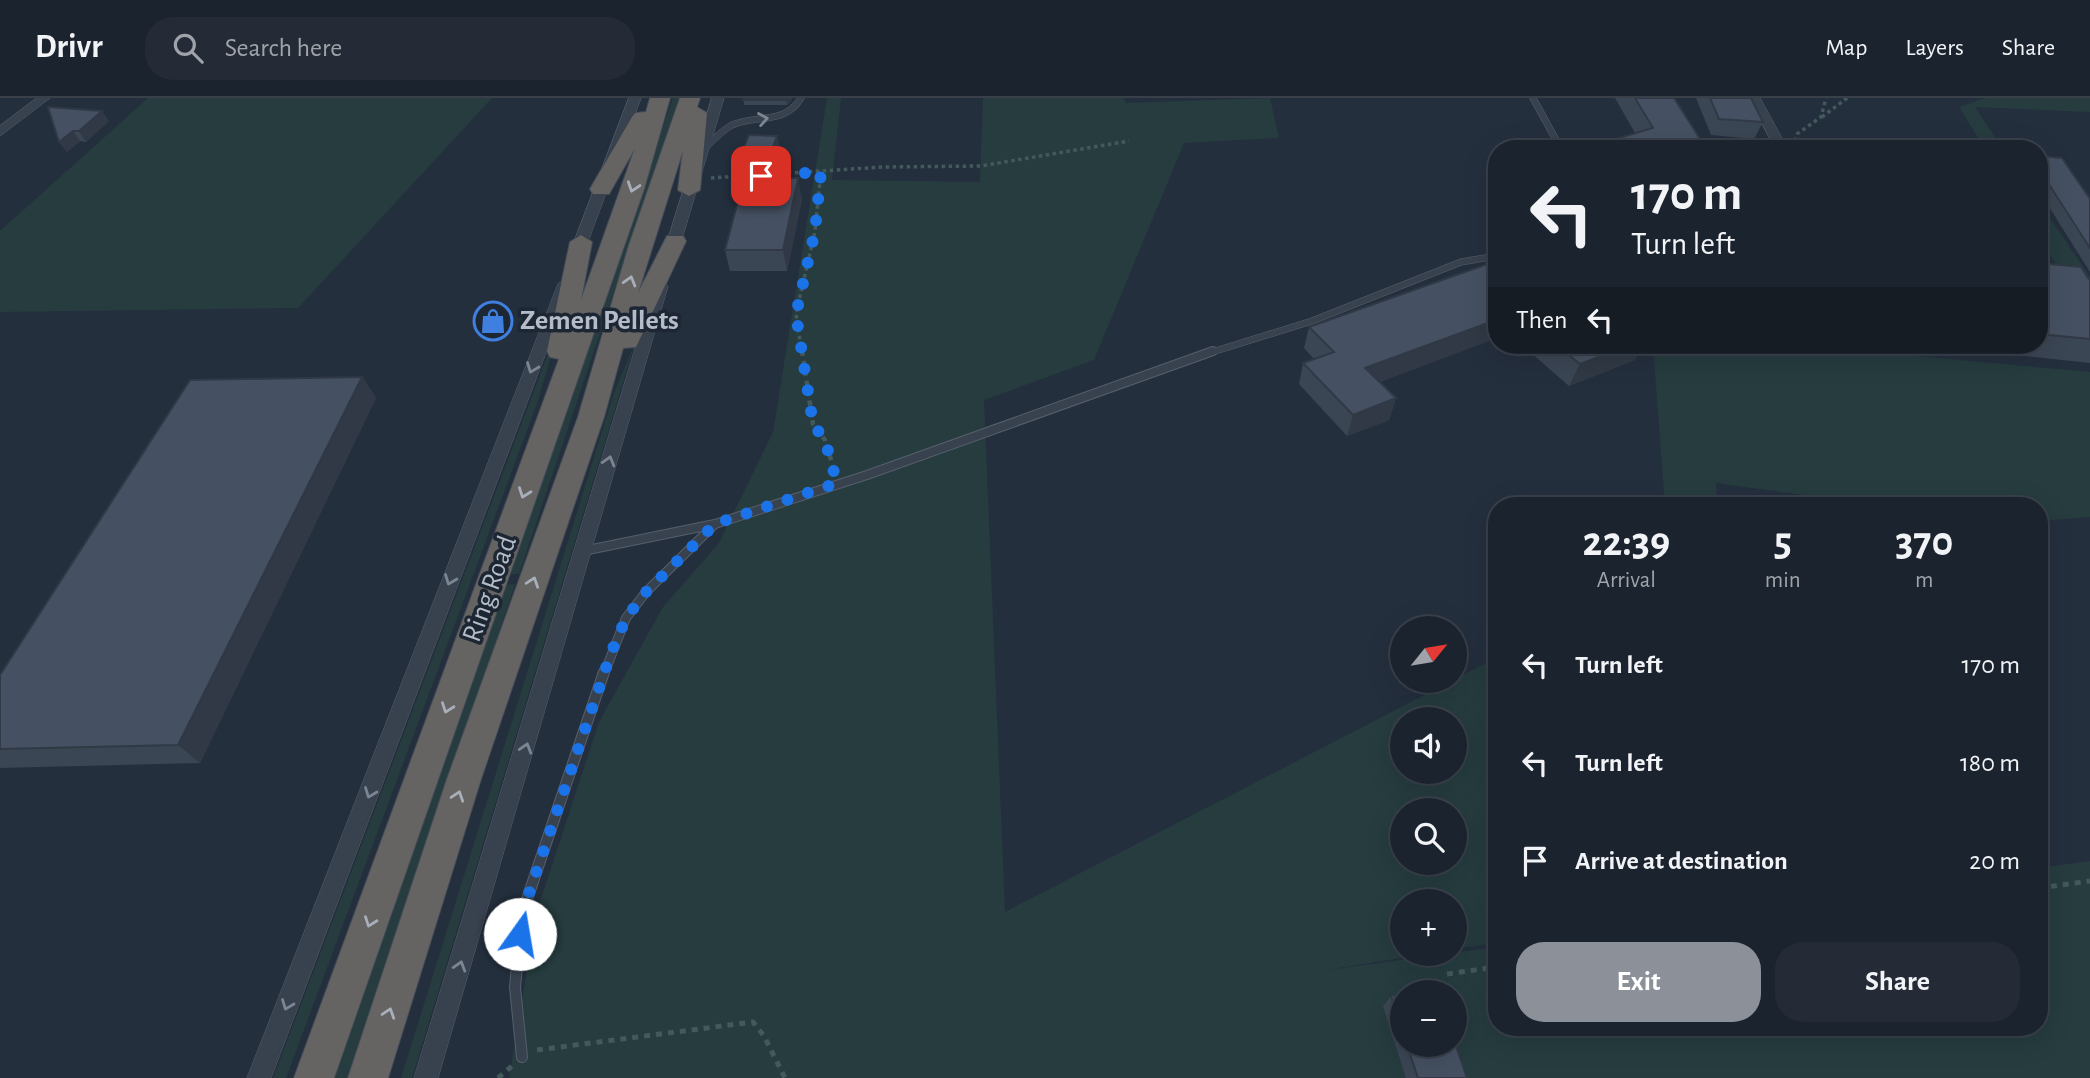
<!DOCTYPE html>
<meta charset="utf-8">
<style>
:root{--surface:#1b232e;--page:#242b36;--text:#f1f3f6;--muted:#a0a4aa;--line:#39404a;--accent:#8c9099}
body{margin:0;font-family:"Alegreya Sans",sans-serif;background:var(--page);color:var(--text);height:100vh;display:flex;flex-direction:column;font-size:26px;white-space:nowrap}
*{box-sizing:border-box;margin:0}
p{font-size:23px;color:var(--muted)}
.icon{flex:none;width:38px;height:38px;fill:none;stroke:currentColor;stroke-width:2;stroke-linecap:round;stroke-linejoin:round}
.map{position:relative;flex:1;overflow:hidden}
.drawer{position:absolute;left:1488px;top:399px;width:560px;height:539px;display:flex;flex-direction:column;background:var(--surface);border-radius:28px;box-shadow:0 7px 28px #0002,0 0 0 2px var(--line)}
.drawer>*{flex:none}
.hud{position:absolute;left:1488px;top:42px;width:560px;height:214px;border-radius:28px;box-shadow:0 7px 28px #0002,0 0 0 2px var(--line);background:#1b232e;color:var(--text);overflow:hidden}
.needle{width:46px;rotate:60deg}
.buttons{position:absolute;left:1390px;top:518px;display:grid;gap:14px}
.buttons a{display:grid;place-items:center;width:77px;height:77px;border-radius:50%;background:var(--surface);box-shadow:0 7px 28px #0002,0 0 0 2px var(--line);font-size:35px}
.pin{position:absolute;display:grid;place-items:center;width:60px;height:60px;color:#fff;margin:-30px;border-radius:14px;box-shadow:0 4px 10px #0006}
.me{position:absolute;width:77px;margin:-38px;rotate:13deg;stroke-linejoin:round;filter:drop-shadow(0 0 5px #0008)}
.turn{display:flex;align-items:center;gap:24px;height:147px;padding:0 28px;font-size:32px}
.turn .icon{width:91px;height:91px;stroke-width:2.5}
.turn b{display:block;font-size:49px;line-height:60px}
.then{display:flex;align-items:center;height:66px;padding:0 28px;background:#0003;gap:14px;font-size:26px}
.eta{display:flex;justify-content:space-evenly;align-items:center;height:119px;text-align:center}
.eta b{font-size:42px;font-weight:700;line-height:49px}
.action{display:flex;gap:14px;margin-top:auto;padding:14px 28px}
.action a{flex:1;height:80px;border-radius:28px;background:var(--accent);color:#fff;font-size:28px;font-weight:700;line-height:80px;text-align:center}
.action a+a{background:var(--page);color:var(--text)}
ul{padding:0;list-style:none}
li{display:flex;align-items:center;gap:21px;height:98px;padding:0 28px}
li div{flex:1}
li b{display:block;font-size:26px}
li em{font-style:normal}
header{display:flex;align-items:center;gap:42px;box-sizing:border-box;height:98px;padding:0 35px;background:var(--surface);border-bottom:2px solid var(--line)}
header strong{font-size:33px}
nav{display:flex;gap:38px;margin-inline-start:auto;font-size:24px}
.search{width:490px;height:63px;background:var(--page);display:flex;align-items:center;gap:18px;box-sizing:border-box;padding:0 24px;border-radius:28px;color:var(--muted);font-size:26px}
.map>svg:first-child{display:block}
.green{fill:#263c3f;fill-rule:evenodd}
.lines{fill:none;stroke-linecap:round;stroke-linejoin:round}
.service-far2-casing{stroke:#565f6c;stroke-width:7}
.service-far1-casing{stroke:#565f6c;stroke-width:10}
.service-casing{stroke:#565f6c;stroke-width:12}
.minor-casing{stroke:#565f6c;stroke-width:1}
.trunk-casing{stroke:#434c59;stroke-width:2}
.path-far2{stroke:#44595c;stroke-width:3.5;stroke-dasharray:3.5 3.5;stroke-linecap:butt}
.path-far1{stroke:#44595c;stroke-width:4.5;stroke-dasharray:5 5;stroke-linecap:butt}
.path{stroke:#44595c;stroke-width:5;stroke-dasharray:6 6;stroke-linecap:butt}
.service-far2{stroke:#38414e;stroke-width:6}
.service-far1{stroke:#38414e;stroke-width:8}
.service{stroke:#38414e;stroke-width:10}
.minor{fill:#38414e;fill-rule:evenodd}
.trunk{fill:#656462;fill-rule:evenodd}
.wall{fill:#3b4654}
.shaded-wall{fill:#303945}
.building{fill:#455162;stroke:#303945;stroke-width:2}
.oneway{stroke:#7c8592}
.oneway2{stroke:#a8afba}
.route{stroke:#1a73e8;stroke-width:12;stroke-dasharray:0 21.6}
.labels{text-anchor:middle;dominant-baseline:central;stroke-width:7;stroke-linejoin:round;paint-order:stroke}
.poi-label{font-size:28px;font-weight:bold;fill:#b4bcc9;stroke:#1d2633;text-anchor:start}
.street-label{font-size:28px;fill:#b4bcc9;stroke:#1d2633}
</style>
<header>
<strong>Drivr</strong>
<div class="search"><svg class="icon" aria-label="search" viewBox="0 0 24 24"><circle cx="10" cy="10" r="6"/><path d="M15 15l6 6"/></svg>Search here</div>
<nav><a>Map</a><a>Layers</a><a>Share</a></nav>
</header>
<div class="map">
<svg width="2090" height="980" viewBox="0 0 2090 980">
<rect width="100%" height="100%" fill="#242f3e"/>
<!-- green -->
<g class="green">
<polygon points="148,0 492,0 298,210 0,214 0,133"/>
<polygon points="673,0 679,0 519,476 510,476"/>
<path d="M827,0H841L832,82L980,84L983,0H1124L1126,5L1270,0L1279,40L1184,45L1094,262L984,302L1005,814L1496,560V845L1454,851V803H1402V856H1425L1327,872L1496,849V929H2039V770L2090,763V980H509L537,813L599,624L663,509L719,445L773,334ZM1402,621H1454V674H1402ZM1402,712H1454V765H1402ZM1402,894H1454V947H1402Z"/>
<polygon points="1985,0 2090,0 2090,14 1975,9 2003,51 1985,51 1959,9"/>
<polygon points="2039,104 2090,179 2090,222 2039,138"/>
<polygon points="554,240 556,240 538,303 286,980 273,980"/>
<polygon points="636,242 412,980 401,980 614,295"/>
<polygon points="1653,247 1797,247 2090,274 2090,419 2039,423 2039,408 1886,408 1716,385 1717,408 1665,408"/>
<polygon points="515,486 350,980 335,980 506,487"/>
</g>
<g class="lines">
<defs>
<g id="service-far2">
<polyline points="1533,0 1561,51"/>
<path d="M703,52C712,43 721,33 732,27C757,16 785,27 801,0"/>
<polyline points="1209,255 1312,223 1461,164 1496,158"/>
</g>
<g id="service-far1">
<polyline points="583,453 715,426 867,377 1213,253"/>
<polyline points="604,576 626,520 646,494 714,427"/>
</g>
<polyline id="service" points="522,959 515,889 522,816 604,574"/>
<g id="minor">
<polygon points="37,0 50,0 0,38 0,28"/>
<polygon points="629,0 641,0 582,160 580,163 570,163 568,160"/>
<polygon points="712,0 724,0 676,161 674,164 664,164 662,161"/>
<polygon points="1748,0 1760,0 1788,51 1776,51"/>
<polygon points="565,182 572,186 271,980 247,980 558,186"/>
<polygon points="661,184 668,188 438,980 414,980 654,188"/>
</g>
<g id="trunk">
<polygon points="650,0 670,0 644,91 334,980 294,980 559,261 550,259 547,253 570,144 581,137 592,144 581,202 635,50 609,96 593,96 590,91 632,19 635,15 646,14"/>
<polygon points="680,0 700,0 697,9 707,15 700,92 689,98 678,92 683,52 638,195 667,138 683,138 686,143 639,243 636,249 623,250 604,319 481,681 388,980 348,980 447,681 578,319 629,147"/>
</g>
</defs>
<!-- service-far2 casing -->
<use href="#service-far2" class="service-far2-casing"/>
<!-- service-far1 casing -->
<use href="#service-far1" class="service-far1-casing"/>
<!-- service casing -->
<use href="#service" class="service-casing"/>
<!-- minor casing -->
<use href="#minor" class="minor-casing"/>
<!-- trunk casing -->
<use href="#trunk" class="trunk-casing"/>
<!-- path-far2 -->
<g class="path-far2">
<polyline points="1822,19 1847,0"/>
<polyline points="1795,43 1797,36 1821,19 1826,0"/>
<polyline points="711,80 883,69 981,68 1129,43"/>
<polyline points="802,255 796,216 815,133 821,74"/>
</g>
<!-- path-far1 -->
<polyline class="path-far1" points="802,253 813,326 825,342 835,375"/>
<!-- path -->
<g class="path">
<polyline points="2039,790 2090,783"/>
<polyline points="1447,876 1496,869"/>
<polyline points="537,952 753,924 764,938 785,980"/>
<polyline points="498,980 512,968"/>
</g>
<!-- service-far2 -->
<use href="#service-far2" class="service-far2"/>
<!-- service-far1 -->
<use href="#service-far1" class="service-far1"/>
<!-- service -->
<use href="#service" class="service"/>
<!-- minor -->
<use href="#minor" class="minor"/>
<!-- trunk -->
<use href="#trunk" class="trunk"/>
</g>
<!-- wall -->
<g class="wall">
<polygon points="744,0 792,0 790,4 787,7 744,7"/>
<polygon points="1615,0 1674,0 1702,44 1699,51 1591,51 1592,48 1635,35"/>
<polygon points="1696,0 1751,0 1763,24 1754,41 1711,37"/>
<polygon points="48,9 109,23 86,44 80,43 67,54 59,44"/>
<polygon points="780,49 772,72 743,71 740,60"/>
<polygon points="2039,58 2090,101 2090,174 2039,93"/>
<polygon points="802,101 787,173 730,173 725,152"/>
<polygon points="2039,165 2090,183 2090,265 1942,249 1941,247 2039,247"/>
<polygon points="1309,229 1496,240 1380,284 1396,300 1389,322 1347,338 1299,286 1303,265 1314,261 1304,250"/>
<polygon points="1522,247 1643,247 1635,262 1569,288"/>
<polygon points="1873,247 1896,247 1894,249"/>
<polygon points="362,279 376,300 200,665 0,670 0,577"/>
<polygon points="1402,896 1402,947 1454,947 1467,980 1406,980 1383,908 1391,898"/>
</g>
<!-- shaded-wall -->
<g class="shaded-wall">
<polygon points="788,0 792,0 790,4 787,7 786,2"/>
<polygon points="102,13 109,23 86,44 79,33"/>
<polygon points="73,33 80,43 67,54 59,44"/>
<polygon points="777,38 780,49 772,72 769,61"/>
<polygon points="1702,44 1699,51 1680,51"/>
<polygon points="798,80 802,101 787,173 783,152"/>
<polygon points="1496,222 1496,240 1359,292 1365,270"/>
<polygon points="1630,247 1643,247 1635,262 1569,288 1580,266"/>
<polygon points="362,279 376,300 200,665 178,647"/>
<polygon points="1396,300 1389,322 1347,338 1353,317"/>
</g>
<!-- building -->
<g class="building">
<polygon points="744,0 788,0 786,2 743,2"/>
<polygon points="1635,0 1674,0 1702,44 1680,51 1594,51 1592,48 1653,30"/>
<polygon points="1710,0 1751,0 1763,24 1719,21"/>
<polygon points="48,9 102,13 79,33 73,33 59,44"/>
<polygon points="749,37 777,38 769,61 740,60"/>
<polygon points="2039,58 2062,60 2090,101 2090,150 2039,71"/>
<polygon points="744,80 798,80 783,152 725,152"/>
<polygon points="1496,163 1496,222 1365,270 1396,300 1353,317 1303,265 1334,254 1309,229"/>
<polygon points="2039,165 2081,169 2090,183 2090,241 2039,236 2039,204 2046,205 2039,193"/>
<polygon points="1557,247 1630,247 1580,266"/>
<polygon points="362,279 178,647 0,651 0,577 190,282"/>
<polygon points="1436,891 1437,894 1414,894"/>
<polygon points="1402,896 1402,931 1391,898"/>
<polygon points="1454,942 1467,980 1418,980 1407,947 1454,947"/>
</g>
<!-- one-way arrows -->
<defs><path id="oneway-chevron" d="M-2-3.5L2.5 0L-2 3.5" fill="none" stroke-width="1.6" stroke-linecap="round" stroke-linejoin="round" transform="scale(1.75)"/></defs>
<g class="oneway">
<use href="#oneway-chevron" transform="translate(763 21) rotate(-10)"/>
<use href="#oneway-chevron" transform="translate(532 270) rotate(111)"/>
<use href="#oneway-chevron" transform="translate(609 363) rotate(-74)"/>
<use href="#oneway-chevron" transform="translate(450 482) rotate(111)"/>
<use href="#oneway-chevron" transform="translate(526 650) rotate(-73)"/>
<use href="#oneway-chevron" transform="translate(370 695) rotate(111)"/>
<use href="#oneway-chevron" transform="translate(460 868) rotate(-73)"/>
<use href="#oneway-chevron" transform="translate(287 907) rotate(111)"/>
</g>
<g class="oneway2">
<use href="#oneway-chevron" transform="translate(633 89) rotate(108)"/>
<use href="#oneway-chevron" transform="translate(630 183) rotate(-74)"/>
<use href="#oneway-chevron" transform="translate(524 395) rotate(110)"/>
<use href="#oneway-chevron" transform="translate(533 484) rotate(-71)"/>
<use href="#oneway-chevron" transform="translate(447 610) rotate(110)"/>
<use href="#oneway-chevron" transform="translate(458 698) rotate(-72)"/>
<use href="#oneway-chevron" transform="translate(370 824) rotate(110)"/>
<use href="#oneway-chevron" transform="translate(389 915) rotate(-72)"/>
</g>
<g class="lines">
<!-- route -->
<polyline class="route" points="520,836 522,816 611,555 626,520 646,494 715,426 837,385 825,342 813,326 796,216 815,133 821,74 761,78"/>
</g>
<!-- icons -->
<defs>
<symbol id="shop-ring" viewBox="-11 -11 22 22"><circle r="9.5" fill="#1d2633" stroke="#3f7fe0" stroke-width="1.5"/><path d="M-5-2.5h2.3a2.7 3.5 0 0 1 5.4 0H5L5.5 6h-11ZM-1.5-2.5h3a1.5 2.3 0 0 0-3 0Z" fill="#3f7fe0"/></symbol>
</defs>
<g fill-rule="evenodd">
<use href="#shop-ring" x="471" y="201" width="44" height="44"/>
</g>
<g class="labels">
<!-- poi labels -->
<g class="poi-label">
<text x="520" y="223">Zemen Pellets</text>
</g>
<!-- street labels -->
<g class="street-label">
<text transform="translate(490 491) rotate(-70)">Ring Road</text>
</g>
</g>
</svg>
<div class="buttons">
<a><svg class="needle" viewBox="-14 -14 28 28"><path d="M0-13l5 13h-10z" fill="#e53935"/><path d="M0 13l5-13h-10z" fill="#a0a4aa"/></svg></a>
<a><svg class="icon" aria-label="sound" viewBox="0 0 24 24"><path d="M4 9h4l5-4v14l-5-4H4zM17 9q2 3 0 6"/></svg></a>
<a><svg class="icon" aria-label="search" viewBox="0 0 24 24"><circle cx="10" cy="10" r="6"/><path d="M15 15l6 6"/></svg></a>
<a>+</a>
<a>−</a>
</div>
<div class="pin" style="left:761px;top:78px;background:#d93025"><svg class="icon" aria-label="arrive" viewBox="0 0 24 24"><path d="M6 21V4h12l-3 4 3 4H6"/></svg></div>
<svg class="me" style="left:520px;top:836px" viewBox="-20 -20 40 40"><circle r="19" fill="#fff"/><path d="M0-13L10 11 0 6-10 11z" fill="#1a73e8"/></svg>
<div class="hud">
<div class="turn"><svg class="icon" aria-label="left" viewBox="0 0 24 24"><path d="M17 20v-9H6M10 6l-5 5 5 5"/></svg><div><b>170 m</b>Turn left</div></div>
<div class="then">Then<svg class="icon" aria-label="left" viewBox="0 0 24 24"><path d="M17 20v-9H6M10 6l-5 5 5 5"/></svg></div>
</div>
<section class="drawer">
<div class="eta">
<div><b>22:39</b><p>Arrival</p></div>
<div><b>5</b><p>min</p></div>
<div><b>370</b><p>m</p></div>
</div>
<ul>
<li><svg class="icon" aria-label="left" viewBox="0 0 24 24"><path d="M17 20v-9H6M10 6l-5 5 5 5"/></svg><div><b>Turn left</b></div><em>170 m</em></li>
<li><svg class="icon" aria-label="left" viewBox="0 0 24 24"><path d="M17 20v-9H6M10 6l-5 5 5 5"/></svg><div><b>Turn left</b></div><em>180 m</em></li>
<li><svg class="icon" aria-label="arrive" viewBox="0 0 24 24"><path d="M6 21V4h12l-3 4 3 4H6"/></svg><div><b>Arrive at destination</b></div><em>20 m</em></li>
</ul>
<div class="action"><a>Exit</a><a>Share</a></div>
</section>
</div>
